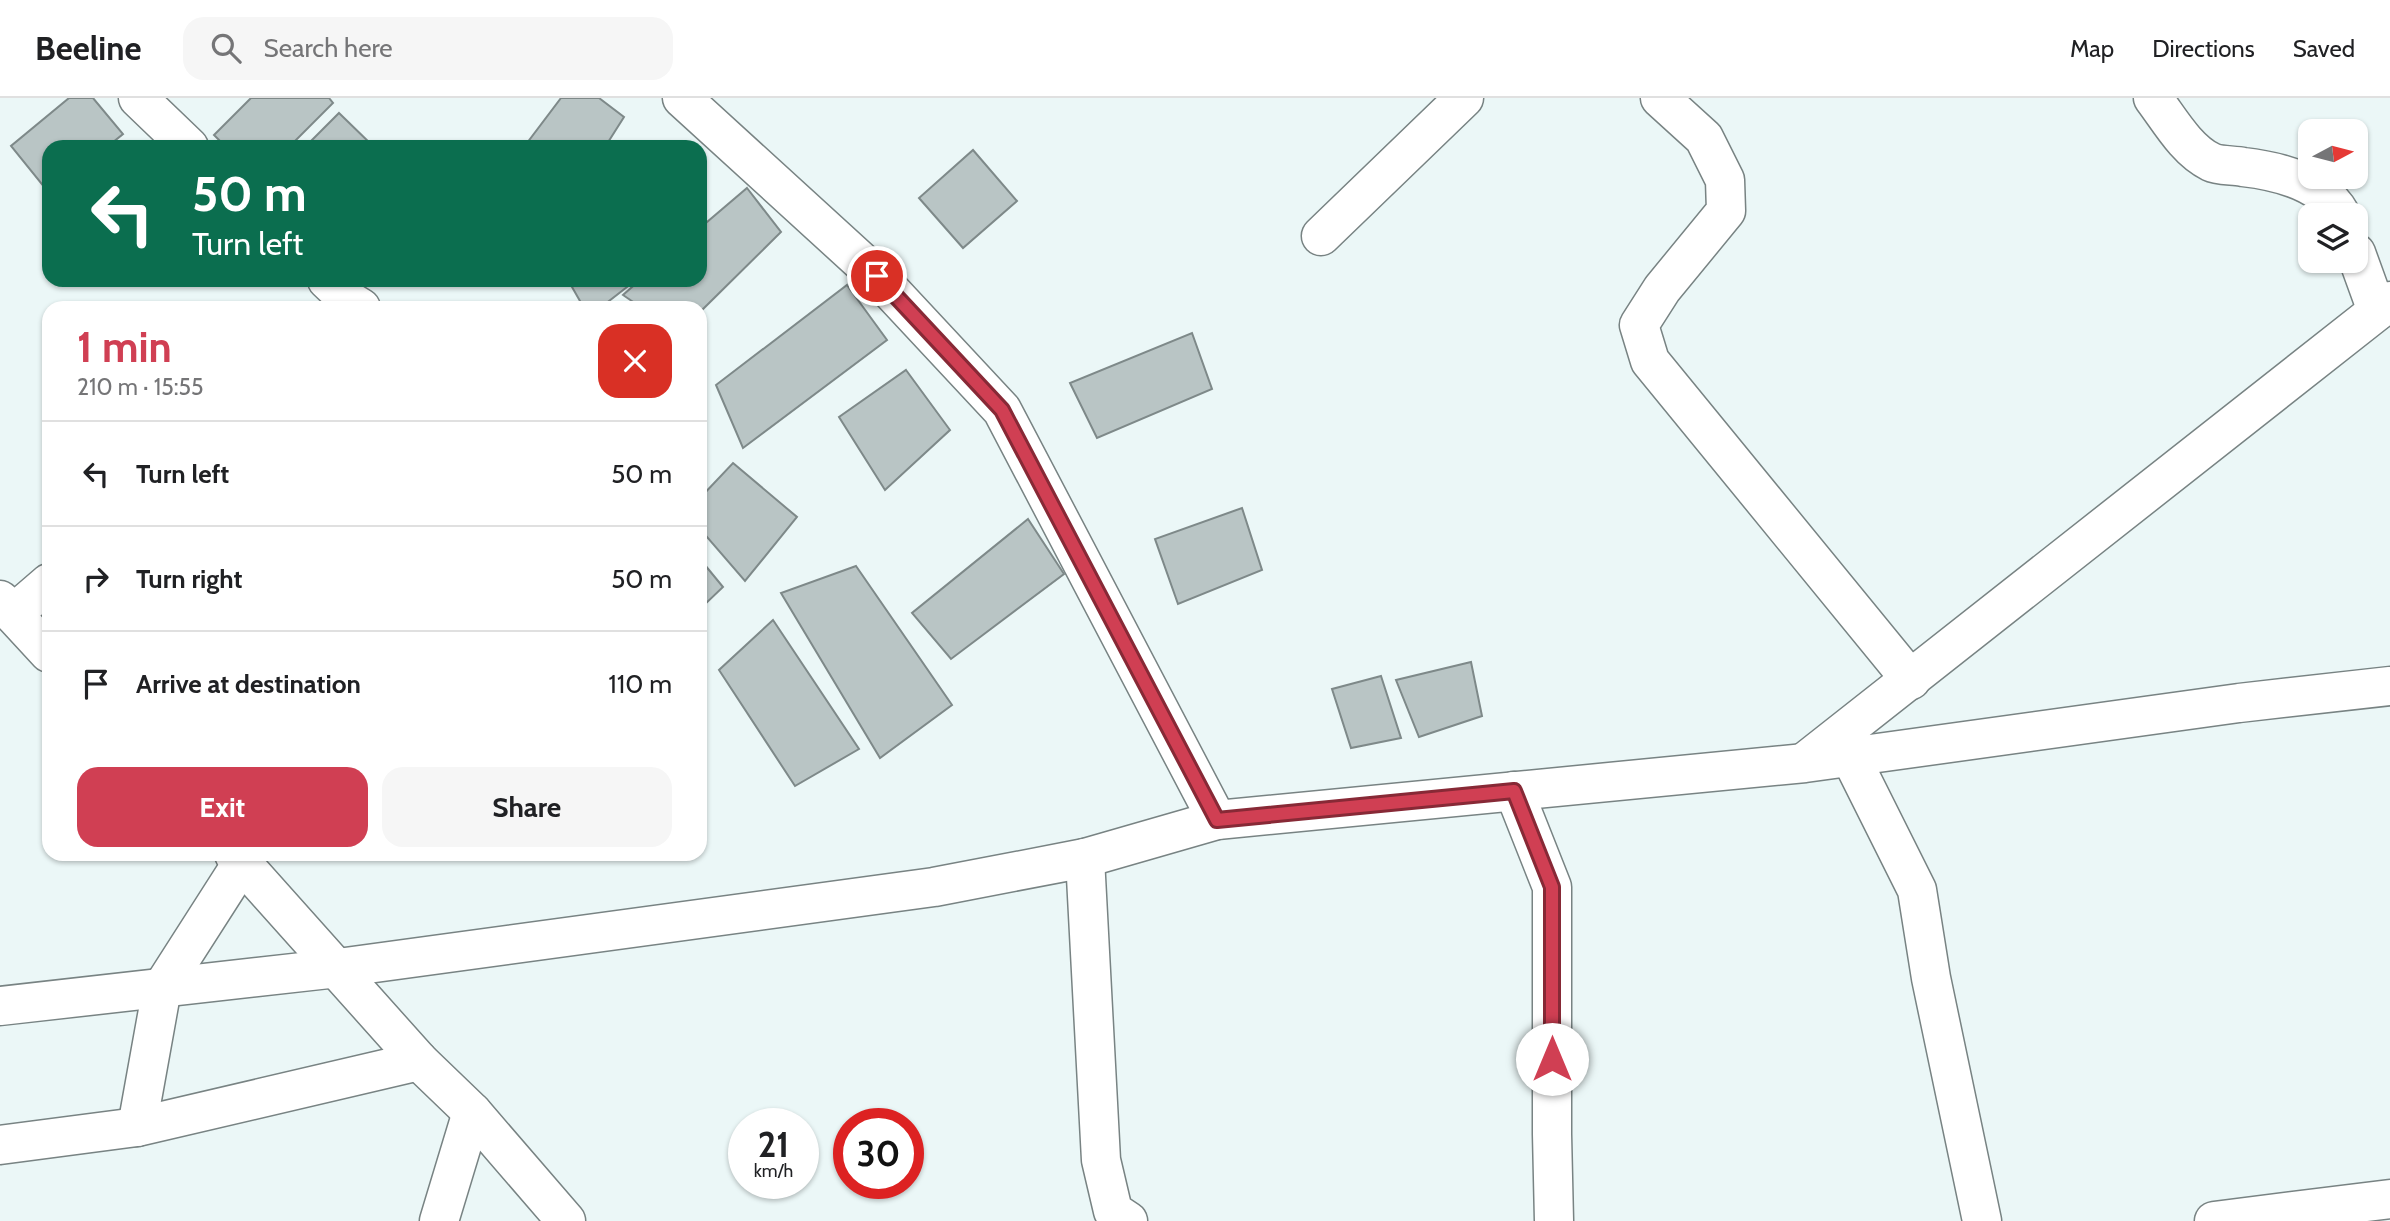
<!DOCTYPE html>
<meta charset="utf-8">
<style>
:root{--surface:#fff;--page:#f6f6f6;--text:#202124;--muted:#757577;--line:#e0e0e0;--accent:#d03f53}
body{margin:0;font-family:Cabin,sans-serif;background:var(--page);color:var(--text);height:100vh;display:flex;flex-direction:column;font-size:26px;white-space:nowrap}
*{box-sizing:border-box;margin:0}
p{font-size:23px;color:var(--muted)}
.icon{flex:none;width:38px;height:38px;fill:none;stroke:currentColor;stroke-width:2;stroke-linecap:round;stroke-linejoin:round}
.map{position:relative;flex:1;overflow:hidden}
.side{position:absolute;left:42px;top:203px;width:665px;height:560px;display:flex;flex-direction:column;background:var(--surface);border-radius:21px;box-shadow:0 2px 5px #0004}
.side>*{flex:none}
.guide{position:absolute;left:42px;top:42px;width:665px;height:147px;border-radius:21px;box-shadow:0 2px 5px #0004;background:#0b6e4f;color:#fff;overflow:hidden}
.needle{width:46px;rotate:83deg}
.controls{position:absolute;left:2298px;top:21px;display:grid;gap:14px}
.controls a{display:grid;place-items:center;width:70px;height:70px;border-radius:14px;background:var(--surface);box-shadow:0 2px 5px #0004;font-size:35px}
.speed{position:absolute;left:728px;top:1010px;display:flex;gap:14px;font-size:35px;font-weight:700;text-align:center}
.speed>*{display:grid;place-content:center;width:91px;height:91px;border-radius:50%;background:var(--surface);box-shadow:0 2px 5px #0004;line-height:1}
.speed small{font-size:18px;font-weight:400}
.speed .limit{border:10px solid #d22;background:#fff;color:#111}
.pin{position:absolute;display:grid;place-items:center;width:60px;height:60px;color:#fff;margin:-30px;border:4px solid #fff;border-radius:50%;box-shadow:0 2px 7px #0007}
.me{position:absolute;width:77px;margin:-38px;rotate:0deg;stroke-linejoin:round;filter:drop-shadow(0 0 5px #0008)}
.turn{display:flex;align-items:center;gap:24px;height:147px;padding:0 35px;font-size:32px}
.turn .icon{width:91px;height:91px;stroke-width:2.5}
.turn b{display:block;font-size:49px;line-height:60px}
.round{display:grid;place-items:center;flex:none;width:74px;height:74px;border-radius:21px;background:var(--page)}
.summary{display:flex;align-items:center;justify-content:space-between;height:119px;padding:0 35px}
h1{font-size:42px;font-weight:700;line-height:52px;color:var(--accent)}
.cta{display:flex;gap:14px;margin-top:auto;padding:14px 35px}
.cta a{flex:1;height:80px;border-radius:21px;background:var(--accent);color:#fff;font-size:28px;font-weight:700;line-height:80px;text-align:center}
.cta a+a{background:var(--page);color:var(--text)}
ul{padding:0;list-style:none}
li{display:flex;align-items:center;gap:21px;height:105px;padding:0 35px;border-top:2px solid var(--line)}
li div{flex:1}
li b{display:block;font-size:26px}
li em{font-style:normal}
header{display:flex;align-items:center;gap:42px;box-sizing:border-box;height:98px;padding:0 35px;background:var(--surface);border-bottom:2px solid var(--line)}
header strong{font-size:33px}
nav{display:flex;gap:38px;margin-inline-start:auto;font-size:24px}
.search{width:490px;height:63px;background:var(--page);display:flex;align-items:center;gap:18px;box-sizing:border-box;padding:0 24px;border-radius:21px;color:var(--muted);font-size:26px}
.map>svg:first-child{display:block}
.building{fill:#b9c5c5;stroke:#7e8989;stroke-width:2}
.lines{fill:none;stroke-linecap:round;stroke-linejoin:round}
.minor-casing{stroke:#788383;stroke-width:41}
.minor{stroke:#fff;stroke-width:38}
.route-casing{stroke:#872936;stroke-width:18}
.route{stroke:#d03f53;stroke-width:12}
</style>
<header>
<strong>Beeline</strong>
<div class="search"><svg class="icon" aria-label="search" viewBox="0 0 24 24"><circle cx="10" cy="10" r="6"/><path d="M15 15l6 6"/></svg>Search here</div>
<nav><a>Map</a><a>Directions</a><a>Saved</a></nav>
</header>
<div class="map">
<svg width="2390" height="1123" viewBox="0 0 2390 1123">
<rect width="100%" height="100%" fill="#ebf7f7"/>
<!-- building -->
<g class="building">
<polygon points="69,0 93,0 123,36 107,49 49,49 49,95 11,48"/>
<polygon points="251,0 329,0 333,5 289,49 226,49 214,37"/>
<polygon points="561,0 599,0 624,19 605,49 524,49"/>
<polygon points="339,15 374,49 305,49"/>
<polygon points="973,52 1017,103 963,150 919,100"/>
<polygon points="747,90 781,134 700,214 700,210 642,210 623,197 640,182 700,182 700,130"/>
<polygon points="568,182 636,182 600,210 584,210"/>
<polygon points="847,187 887,242 743,350 716,287"/>
<polygon points="1192,235 1212,291 1097,340 1070,285"/>
<polygon points="906,272 950,332 885,392 839,319"/>
<polygon points="733,365 797,419 745,483 700,431 700,400"/>
<polygon points="1242,410 1262,472 1178,506 1155,441"/>
<polygon points="1028,421 1064,476 951,561 912,515"/>
<polygon points="700,461 723,489 700,511"/>
<polygon points="856,468 952,607 880,660 781,495"/>
<polygon points="773,522 859,651 795,688 719,572"/>
<polygon points="1471,564 1482,618 1419,639 1396,582"/>
<polygon points="1381,578 1401,640 1351,650 1332,591"/>
</g>
<g class="lines">
<defs>
<g id="minor">
<polyline points="138,0 189,49"/>
<polyline points="682,0 877,178 1002,312 1217,722"/>
<polyline points="1660,0 1704,40 1725,82 1726,113 1662,191 1639,227 1650,263 1911,582"/>
<path d="M2153,0C2169,21 2186,52 2211,64C2219,68 2234,67 2243,69C2278,73 2323,84 2341,117"/>
<polyline points="1321,138 1464,0"/>
<polyline points="2356,155 2377,213"/>
<polyline points="327,182 348,202 361,210"/>
<polyline points="0,502 49,555"/>
<polyline points="13,516 49,485"/>
<polyline points="1850,658 1917,792 1931,880 1982,1123"/>
<polyline points="1806,663 2390,203"/>
<polyline points="1514,693 1552,789 1552,1036 1554,1123"/>
<polyline points="234,756 419,963 472,1014 566,1123"/>
<polyline points="1085,760 1101,1062 1113,1113 1128,1123"/>
<polyline points="0,908 338,870 934,789 1085,760 1217,722 1805,665 2239,605 2390,588"/>
<polyline points="137,1029 162,890 242,765"/>
<polyline points="0,1047 137,1029 419,963"/>
<polyline points="439,1123 472,1014"/>
<polyline points="2214,1123 2390,1101"/>
</g>
</defs>
<!-- minor casing -->
<use href="#minor" class="minor-casing"/>
<!-- minor -->
<use href="#minor" class="minor"/>
</g>
<g class="lines">
<defs>
<polyline id="route" points="877,178 1002,312 1217,722 1514,693 1552,789 1552,961"/>
</defs>
<!-- route casing -->
<use href="#route" class="route-casing"/>
<!-- route -->
<use href="#route" class="route"/>
</g>
</svg>
<div class="controls">
<a><svg class="needle" viewBox="-14 -14 28 28"><path d="M0-13l5 13h-10z" fill="#e53935"/><path d="M0 13l5-13h-10z" fill="#757577"/></svg></a>
<a><svg class="icon" aria-label="layers" viewBox="0 0 24 24"><path d="M12 4l9 5-9 5-9-5zM3 14l9 5 9-5"/></svg></a>
</div>
<div class="speed"><div>21<small>km/h</small></div><div class="limit">30</div></div>
<div class="pin" style="left:877px;top:178px;background:#d93025"><svg class="icon" aria-label="arrive" viewBox="0 0 24 24"><path d="M6 21V4h12l-3 4 3 4H6"/></svg></div>
<svg class="me" style="left:1552px;top:961px" viewBox="-20 -20 40 40"><circle r="19" fill="#fff"/><path d="M0-13L10 11 0 6-10 11z" fill="#d03f53"/></svg>
<div class="guide">
<div class="turn"><svg class="icon" aria-label="left" viewBox="0 0 24 24"><path d="M17 20v-9H6M10 6l-5 5 5 5"/></svg><div><b>50 m</b>Turn left</div></div>
</div>
<section class="side">
<div class="summary"><div><h1>1 min</h1><p>210 m · 15:55</p></div><a class="round" style="background:#d93025;color:#fff"><svg class="icon" aria-label="close" viewBox="0 0 24 24"><path d="M6 6l12 12M18 6L6 18"/></svg></a></div>
<ul>
<li><svg class="icon" aria-label="left" viewBox="0 0 24 24"><path d="M17 20v-9H6M10 6l-5 5 5 5"/></svg><div><b>Turn left</b></div><em>50 m</em></li>
<li><svg class="icon" aria-label="right" viewBox="0 0 24 24"><path d="M7 20v-9h11M14 6l5 5-5 5"/></svg><div><b>Turn right</b></div><em>50 m</em></li>
<li><svg class="icon" aria-label="arrive" viewBox="0 0 24 24"><path d="M6 21V4h12l-3 4 3 4H6"/></svg><div><b>Arrive at destination</b></div><em>110 m</em></li>
</ul>
<div class="cta"><a>Exit</a><a>Share</a></div>
</section>
</div>
